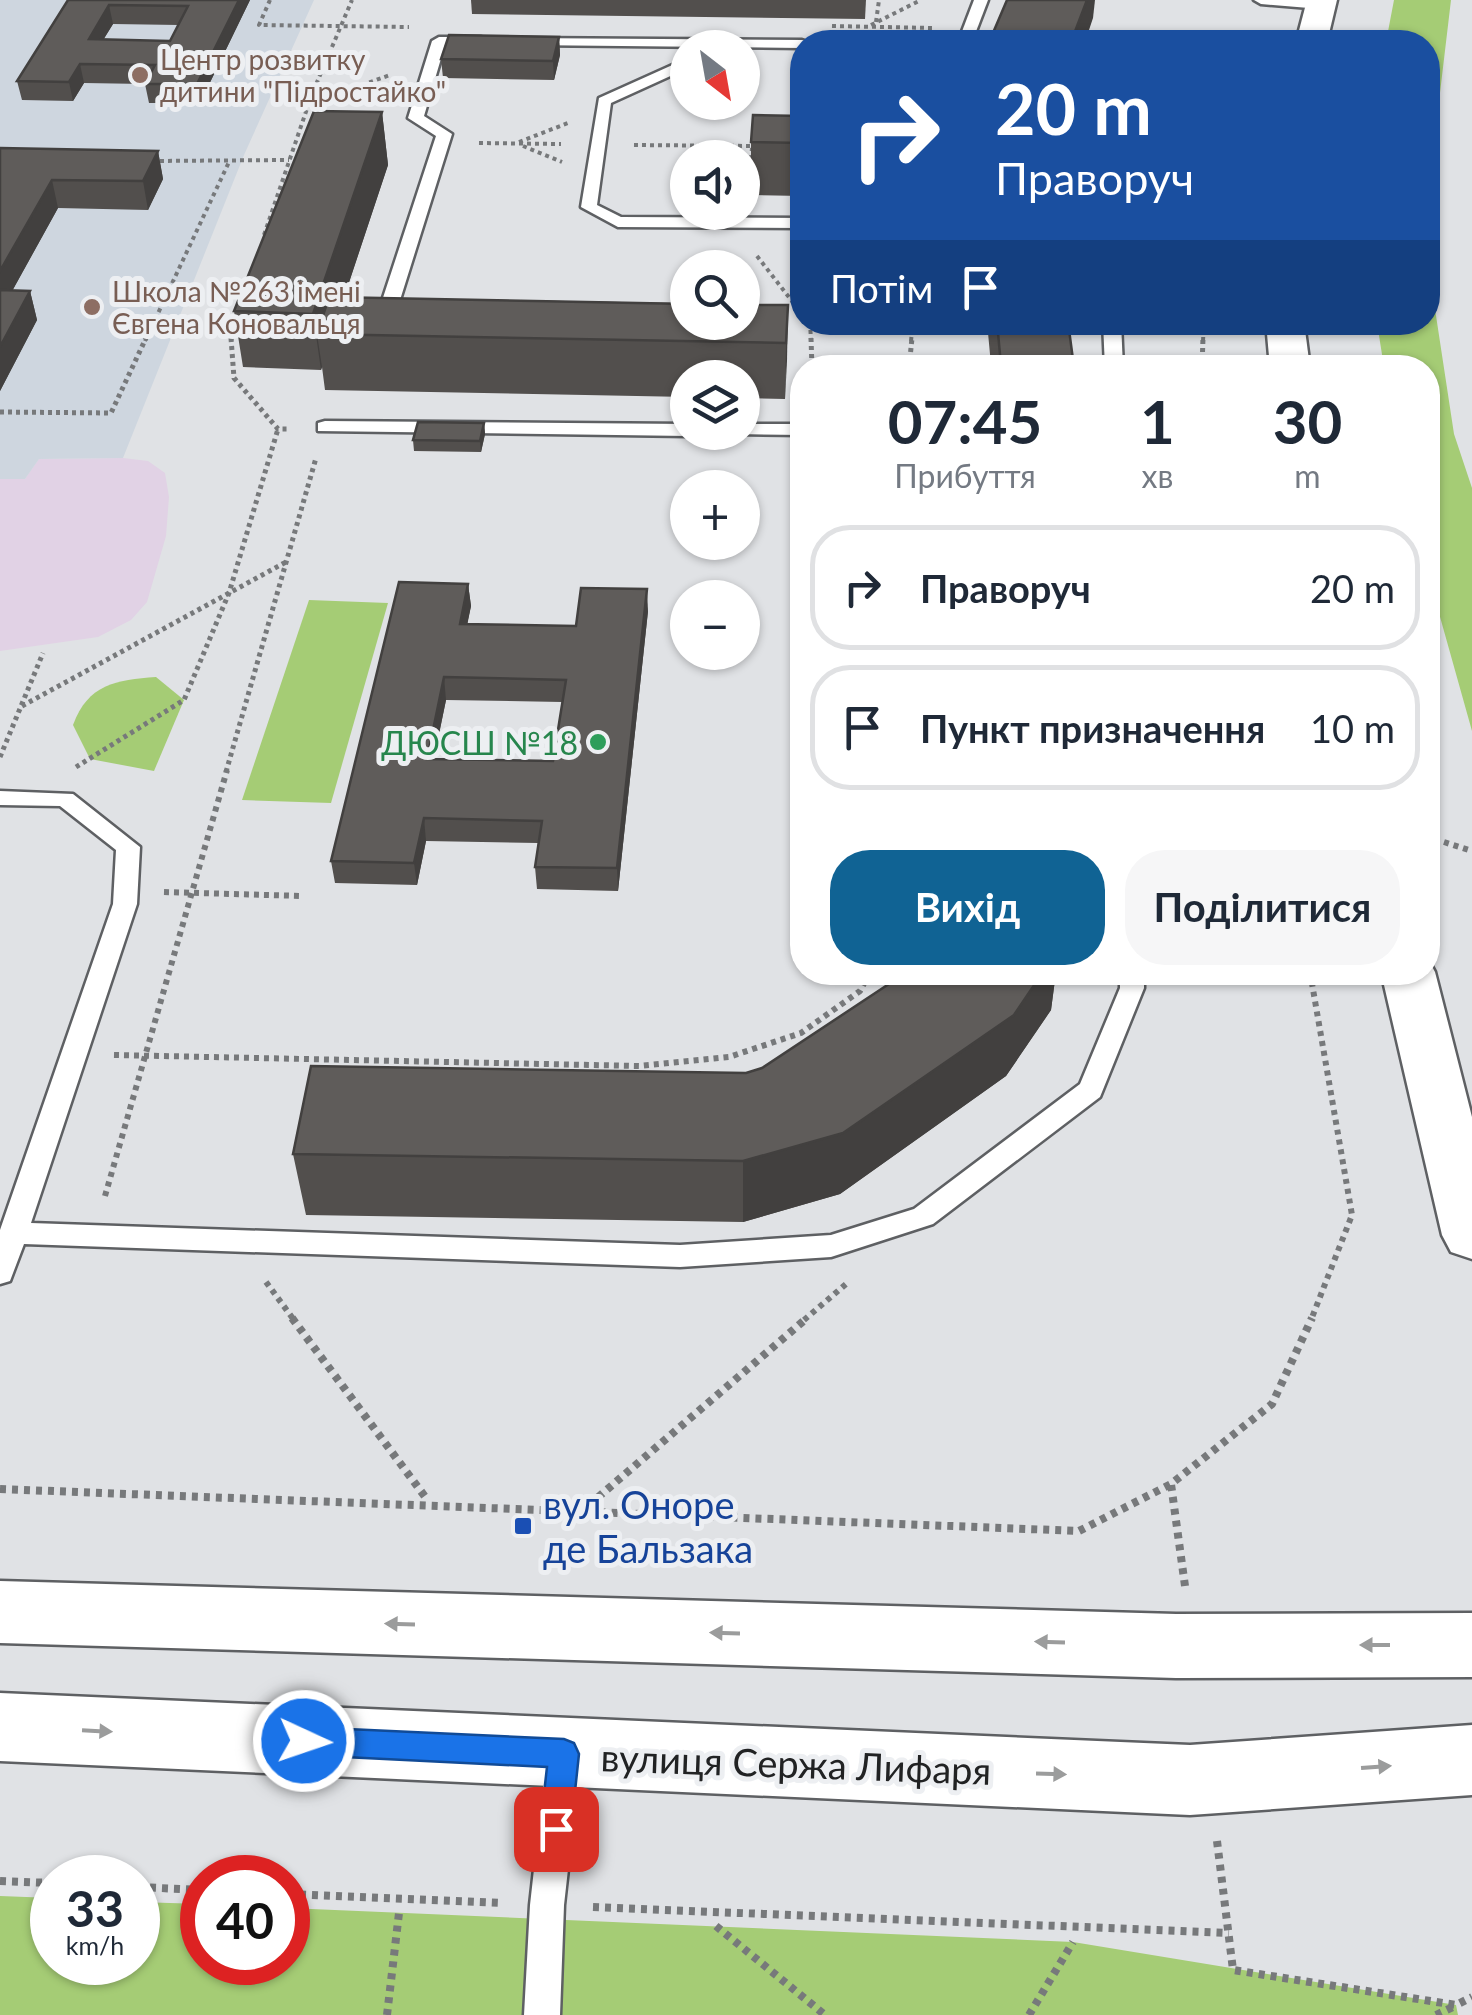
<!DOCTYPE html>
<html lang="uk">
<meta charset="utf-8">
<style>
:root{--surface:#fff;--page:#f6f6f7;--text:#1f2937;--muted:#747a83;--line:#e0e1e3;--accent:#106394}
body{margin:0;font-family:Lato,sans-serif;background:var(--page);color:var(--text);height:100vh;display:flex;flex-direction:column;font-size:38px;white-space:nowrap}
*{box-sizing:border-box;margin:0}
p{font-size:32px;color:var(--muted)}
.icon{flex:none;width:55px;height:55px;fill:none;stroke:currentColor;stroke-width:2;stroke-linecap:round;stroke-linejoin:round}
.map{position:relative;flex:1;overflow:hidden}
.side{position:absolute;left:790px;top:355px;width:650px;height:630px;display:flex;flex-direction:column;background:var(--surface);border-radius:40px;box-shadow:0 2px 8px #0004}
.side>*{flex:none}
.guide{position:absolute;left:790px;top:30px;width:650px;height:305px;border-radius:40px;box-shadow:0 2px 8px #0004;background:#1a4fa0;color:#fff;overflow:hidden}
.needle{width:65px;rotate:149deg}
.tools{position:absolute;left:670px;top:30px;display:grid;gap:20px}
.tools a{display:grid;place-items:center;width:90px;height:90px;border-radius:50%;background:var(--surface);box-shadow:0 2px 8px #0004;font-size:50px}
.speed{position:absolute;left:30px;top:1855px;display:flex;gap:20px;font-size:50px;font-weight:700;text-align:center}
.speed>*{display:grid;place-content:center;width:130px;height:130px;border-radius:50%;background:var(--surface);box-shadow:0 2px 8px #0004;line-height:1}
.speed small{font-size:25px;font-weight:400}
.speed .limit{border:15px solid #d22;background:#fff;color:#111}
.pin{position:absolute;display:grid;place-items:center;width:85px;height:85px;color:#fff;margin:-42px;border-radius:20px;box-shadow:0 5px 15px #0006}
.me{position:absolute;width:110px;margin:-55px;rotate:93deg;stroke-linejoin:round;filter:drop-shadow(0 0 8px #0008)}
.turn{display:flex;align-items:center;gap:35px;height:210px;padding:0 40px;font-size:45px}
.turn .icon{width:130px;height:130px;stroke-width:2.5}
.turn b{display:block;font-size:70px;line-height:85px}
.then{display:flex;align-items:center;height:95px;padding:0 40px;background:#0003;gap:20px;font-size:38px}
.eta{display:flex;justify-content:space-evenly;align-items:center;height:170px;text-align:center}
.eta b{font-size:60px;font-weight:700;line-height:70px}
.primary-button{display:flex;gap:20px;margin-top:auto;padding:20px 40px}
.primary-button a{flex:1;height:115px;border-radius:40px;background:var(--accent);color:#fff;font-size:40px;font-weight:700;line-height:115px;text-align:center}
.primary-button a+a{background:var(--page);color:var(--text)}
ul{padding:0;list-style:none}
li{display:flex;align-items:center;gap:30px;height:125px;margin:0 20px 15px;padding:0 20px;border:5px solid var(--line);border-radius:40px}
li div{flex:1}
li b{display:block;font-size:38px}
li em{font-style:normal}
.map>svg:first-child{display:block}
.industrial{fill:#e1d2e5}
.built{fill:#ced6df}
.green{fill:#a5cc75}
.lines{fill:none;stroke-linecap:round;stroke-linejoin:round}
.lane-casing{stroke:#5e6063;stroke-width:5}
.secondary-casing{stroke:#5e6063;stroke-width:5}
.path-far3{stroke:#77797b;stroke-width:4;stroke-dasharray:4 4;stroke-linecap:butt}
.path-far2{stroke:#77797b;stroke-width:5;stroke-dasharray:4 4;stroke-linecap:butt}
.path-far1{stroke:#77797b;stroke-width:6;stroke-dasharray:5 5;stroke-linecap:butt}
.path{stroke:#77797b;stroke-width:8;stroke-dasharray:6 6;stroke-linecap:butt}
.lane{fill:#fff;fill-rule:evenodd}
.secondary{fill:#fff;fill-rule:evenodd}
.wall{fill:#524f4d;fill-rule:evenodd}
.shaded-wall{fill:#42403f}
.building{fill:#5f5c5a;stroke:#42403f;stroke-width:2.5;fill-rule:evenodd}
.oneway{fill:#9b9c9c}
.route{fill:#1a73e8;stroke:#114b97;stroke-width:2.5}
.education-dot{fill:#8d6e63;stroke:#edeff2;stroke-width:4}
.leisure-dot{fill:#2e9e5b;stroke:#edeff2;stroke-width:4}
.transit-dot{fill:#1a4fb4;stroke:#edeff2;stroke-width:4}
.labels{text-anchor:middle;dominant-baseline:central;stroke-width:10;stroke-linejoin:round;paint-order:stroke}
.far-education-label{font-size:28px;fill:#785e54;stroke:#edeff2;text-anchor:start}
.leisure-label{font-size:32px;fill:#27864d;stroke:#edeff2;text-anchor:end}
.near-transit-label{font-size:38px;fill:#164399;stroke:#edeff2;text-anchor:start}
.near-street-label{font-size:38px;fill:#212223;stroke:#edeff2}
</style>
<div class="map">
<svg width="1472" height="2015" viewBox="0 0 1472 2015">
<rect width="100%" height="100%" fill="#e0e2e5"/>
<!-- industrial -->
<polygon class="industrial" points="123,458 148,461 165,473 169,497 166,536 147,602 131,620 98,637 0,651 0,479 25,479 39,459"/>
<!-- built -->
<polygon class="built" points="0,0 314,0 244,155 123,458 39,459 25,479 0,479"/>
<!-- green -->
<g class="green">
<polygon points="1394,0 1451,0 1428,194 1428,42 1386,42"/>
<polygon points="1428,263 1454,434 1472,488 1472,731 1428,574 1428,368 1384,367 1377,323 1428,322"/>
<polygon points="309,600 388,603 331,803 242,800"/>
<path d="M156,677L184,700L154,771L90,759L73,725C88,684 116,680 156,677Z"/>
<polygon points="0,1896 52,1898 52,1962 138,1962 138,1902 202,1904 202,1962 288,1962 288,1908 1073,1942 1456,2005 1458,2015 0,2015"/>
</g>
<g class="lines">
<defs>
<g id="lane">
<polygon points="974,0 988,0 972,42 958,42"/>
<polygon points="1254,0 1311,0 1328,5 1321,9 1261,4"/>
<polygon points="439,37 481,37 488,41 481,45 445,45 424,116 452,134 395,316 386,321 377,316 436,136 408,118 432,41"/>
<polygon points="521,38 802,40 808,42 802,42 802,48 526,45 519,41"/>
<polygon points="688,58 688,68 611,103 597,205 621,217 802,218 802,228 618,227 581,207 599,98"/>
<polygon points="1103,322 1121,322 1123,368 1105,368"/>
<polygon points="325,421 688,424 688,432 696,432 688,436 318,431 318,423"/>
<polygon points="742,424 802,424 802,435 735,434 742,432"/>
<polygon points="0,791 73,794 140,847 137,904 31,1223 680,1245 831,1235 914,1209 1080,1084 1120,988 1120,972 1144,972 1144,988 1100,1097 933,1224 831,1257 680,1267 24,1244 10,1281 0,1284 0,1230 113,904 116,850 60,806 0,805"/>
<polygon points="564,1737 576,1742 581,1753 564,1905 560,2015 524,2015 530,1905 547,1753 552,1742"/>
</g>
<g id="secondary">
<polygon points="1307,0 1337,0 1327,42 1296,42"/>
<polygon points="1266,322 1304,322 1310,368 1270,368"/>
<polygon points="1428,959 1435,972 1472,1117 1472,1259 1451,1252 1442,1235 1381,972 1428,972"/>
<polygon points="0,1581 1176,1614 1472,1613 1472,1677 1176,1678 0,1643"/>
<polygon points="0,1693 1190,1745 1472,1725 1472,1795 1190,1815 0,1761"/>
</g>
</defs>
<!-- lane casing -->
<use href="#lane" class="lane-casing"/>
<!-- secondary casing -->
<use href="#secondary" class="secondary-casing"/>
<!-- path-far3 -->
<g class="path-far3">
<polyline points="270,0 259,25 409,27"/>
<polyline points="876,22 879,0"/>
<polyline points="871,25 921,0"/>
<polyline points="832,26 934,28"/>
<polyline points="309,104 390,75"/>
<polyline points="519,142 568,123"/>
<polyline points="479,143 561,144"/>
<polyline points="634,145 756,146"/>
<polyline points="523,146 562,162"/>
<polyline points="152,161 289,160"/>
<polyline points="748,191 752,148"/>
<polyline points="264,235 312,94 352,0"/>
<polyline points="757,256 802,314"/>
<polyline points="810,322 811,341"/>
<polyline points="145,341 229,162"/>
<polyline points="231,341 238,313"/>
<polyline points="911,341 913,322"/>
<polyline points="1203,341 1204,322"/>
</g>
<!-- path-far2 -->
<g class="path-far2">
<polyline points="231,338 234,378 278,429 289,429"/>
<polyline points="811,338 812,368"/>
<polyline points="909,368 912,338"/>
<polyline points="1202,368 1203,338"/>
<polyline points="0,412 111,413 146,338"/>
<polyline points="22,706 286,562"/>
<polyline points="0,757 43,653"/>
<polyline points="76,767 184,700 229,593 278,429"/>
<polyline points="226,772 316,458"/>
</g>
<!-- path-far1 -->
<g class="path-far1">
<polyline points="1444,842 1472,851"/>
<polyline points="164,892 302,896"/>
<polyline points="1310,972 1352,1215 1311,1320"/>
<polyline points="114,1055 639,1066 729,1057 801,1033 860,991 870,972"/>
<polyline points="105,1196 227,770"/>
<polyline points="266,1282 294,1320"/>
<polyline points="804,1320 846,1284"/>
</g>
<!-- path -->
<g class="path">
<polyline points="292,1318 426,1498"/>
<polyline points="0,1489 1079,1531 1171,1484"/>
<polyline points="589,1505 807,1318"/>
<polyline points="1185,1586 1171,1484 1272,1404 1312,1318"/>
<polyline points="1217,1841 1233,1970 1456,2005 1472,1997"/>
<polyline points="0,1881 52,1883"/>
<polyline points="138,1887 202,1890"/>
<polyline points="288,1894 501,1903"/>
<polyline points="593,1907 1229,1933"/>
<polyline points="716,1926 825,2015"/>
<polyline points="387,2015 399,1913"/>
<polyline points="1029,2015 1073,1942"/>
<polyline points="1436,2015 1453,2007"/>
</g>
<!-- lane -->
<use href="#lane" class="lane"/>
<!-- secondary -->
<use href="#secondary" class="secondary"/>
</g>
<!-- wall -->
<g class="wall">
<path d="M68,0H250L200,103H149L145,84L84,83L73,101L22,100L17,81ZM113,24L179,25L170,41L103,40Z"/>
<polygon points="471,0 866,0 865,19 472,14"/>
<polygon points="559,37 560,55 554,80 443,78 441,59"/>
<polygon points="382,112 388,165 344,297 788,305 785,399 742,398 742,378 688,378 688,397 325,390 322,367 321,370 243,367 234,311"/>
<polygon points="802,116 802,196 751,195 751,142"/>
<polygon points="0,148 158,151 163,179 148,210 58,208 12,291 30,291 37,320 0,391"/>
<polygon points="987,322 1068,322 1074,368 968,368 991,365"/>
<polygon points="484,423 485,434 481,452 414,451 413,440"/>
<path d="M468,584L471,606L467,624L576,626L648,611L618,891L537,889L535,867L538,843L426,841L417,885L335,883L331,861ZM446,700L562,702L553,761L434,759Z"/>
<polygon points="907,972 1056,972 1051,1010 1006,1076 840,1194 743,1222 306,1215 293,1154 746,1073 762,1068"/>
</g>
<!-- shaded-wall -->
<g class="shaded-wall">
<polygon points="239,0 250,0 200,103 197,84"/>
<polygon points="1087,0 1095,0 1093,18 1085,42 1071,42"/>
<polygon points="109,5 113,24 92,58 89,39"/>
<polygon points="559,37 560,55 554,80 553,61"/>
<polygon points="80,64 84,83 73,101 69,82"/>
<polygon points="382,112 388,165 332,334 317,334 322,367 321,370 313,314"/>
<polygon points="158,151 163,179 148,210 143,181"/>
<polygon points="52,180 58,208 0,313 0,271"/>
<polygon points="30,291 37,320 0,391 0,347"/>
<polygon points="788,305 787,361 785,399 786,343"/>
<polygon points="484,423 485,434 481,452 480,441"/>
<polygon points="468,584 471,606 463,646 460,624"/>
<polygon points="647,589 648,611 618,891 617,868"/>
<polygon points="444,677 446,700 429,781 427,759"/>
<polygon points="424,818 426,841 417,885 414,863"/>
<polygon points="1043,972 1056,972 1051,1010 1006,1076 840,1194 743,1222 743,1161"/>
</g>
<!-- building -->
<g class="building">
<path d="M68,0H239L197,84H145L155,65L80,64L69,82L17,81ZM109,5L188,6L170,41L89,39Z"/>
<polygon points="1007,0 1087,0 1071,42 1014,42 990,40"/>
<polygon points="449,35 559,37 553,61 441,59"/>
<polygon points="314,111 382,112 313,314 234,311"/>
<polygon points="753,115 802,116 802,143 751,142"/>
<polygon points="0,148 158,151 143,181 52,180 0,271"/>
<polygon points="0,290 30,291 0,347"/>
<polygon points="329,297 688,304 688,322 742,322 742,305 788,305 786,343 317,334"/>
<polygon points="997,322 1068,322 1074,367 968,368 968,365 1001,365"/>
<polygon points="418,422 484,423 480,441 413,440"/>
<path d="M399,582L468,584L460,624L576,626L581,588L647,589L617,868L535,867L542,821L424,818L414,863L331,861ZM444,677L566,680L553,761L427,759Z"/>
<polygon points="907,972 1043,972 1014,1015 843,1133 743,1161 293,1154 311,1066 746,1073 762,1068"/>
</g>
<!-- one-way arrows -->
<defs><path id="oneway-solid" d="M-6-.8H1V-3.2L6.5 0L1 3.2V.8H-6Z" transform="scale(2.5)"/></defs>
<g class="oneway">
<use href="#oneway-solid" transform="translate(400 1624) rotate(-178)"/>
<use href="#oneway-solid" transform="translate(725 1633) rotate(-178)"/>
<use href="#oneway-solid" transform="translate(1050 1642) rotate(-178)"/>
<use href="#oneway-solid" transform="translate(1375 1645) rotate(180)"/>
<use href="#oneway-solid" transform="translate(97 1731) rotate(3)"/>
<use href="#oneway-solid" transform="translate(1376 1767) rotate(-4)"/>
<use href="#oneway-solid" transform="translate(1051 1774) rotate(2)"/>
</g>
<!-- route -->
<polygon class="route" points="304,1727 564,1739 574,1743 579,1754 571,1829 566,1840 556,1844 545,1840 540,1829 547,1767 304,1755 294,1751 289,1741 294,1731"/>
<!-- markers -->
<g class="education-dot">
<circle cx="140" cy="75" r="10"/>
<circle cx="92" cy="307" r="10"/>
</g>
<circle class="leisure-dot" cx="598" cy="742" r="10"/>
<rect class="transit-dot" x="513" y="1516" width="20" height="20" rx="5"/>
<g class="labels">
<!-- far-education labels -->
<g class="far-education-label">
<text x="160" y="59">Центр розвитку<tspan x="160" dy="32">дитини "Підростайко"</tspan></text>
<text x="112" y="291">Школа №263 імені<tspan x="112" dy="32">Євгена Коновальця</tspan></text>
</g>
<!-- leisure labels -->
<g class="leisure-label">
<text x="578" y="742">ДЮСШ №18</text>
</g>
<!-- near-transit labels -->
<g class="near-transit-label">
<text x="543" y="1504">вул. Оноре<tspan x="543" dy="44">де Бальзака</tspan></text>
</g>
<!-- near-street labels -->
<g class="near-street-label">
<text transform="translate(796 1763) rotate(2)">вулиця Сержа Лифаря</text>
</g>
</g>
</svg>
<div class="tools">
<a><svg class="needle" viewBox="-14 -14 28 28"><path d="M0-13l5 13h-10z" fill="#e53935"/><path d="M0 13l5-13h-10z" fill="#747a83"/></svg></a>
<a><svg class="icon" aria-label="sound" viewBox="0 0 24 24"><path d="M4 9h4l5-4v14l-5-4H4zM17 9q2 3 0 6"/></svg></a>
<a><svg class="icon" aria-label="search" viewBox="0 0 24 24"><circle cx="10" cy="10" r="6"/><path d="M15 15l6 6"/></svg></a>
<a><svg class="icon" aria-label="layers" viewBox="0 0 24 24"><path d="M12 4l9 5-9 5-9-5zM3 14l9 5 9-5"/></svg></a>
<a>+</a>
<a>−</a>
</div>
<div class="speed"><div>33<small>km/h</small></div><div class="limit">40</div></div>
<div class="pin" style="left:556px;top:1829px;background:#d93025"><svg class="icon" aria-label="arrive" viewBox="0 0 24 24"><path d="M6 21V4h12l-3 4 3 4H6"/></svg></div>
<svg class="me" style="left:304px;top:1741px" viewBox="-20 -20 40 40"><circle r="17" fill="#1a73e8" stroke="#fff" stroke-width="3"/><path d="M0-11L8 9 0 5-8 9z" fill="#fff"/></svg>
<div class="guide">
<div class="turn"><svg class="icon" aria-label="right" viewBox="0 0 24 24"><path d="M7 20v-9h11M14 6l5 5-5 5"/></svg><div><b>20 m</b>Праворуч</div></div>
<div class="then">Потім<svg class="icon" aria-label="arrive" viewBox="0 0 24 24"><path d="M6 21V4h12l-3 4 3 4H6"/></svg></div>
</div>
<section class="side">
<div class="eta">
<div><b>07:45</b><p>Прибуття</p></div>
<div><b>1</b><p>хв</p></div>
<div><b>30</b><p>m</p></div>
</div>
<ul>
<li><svg class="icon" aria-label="right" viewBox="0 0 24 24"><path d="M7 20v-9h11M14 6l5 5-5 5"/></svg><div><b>Праворуч</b></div><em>20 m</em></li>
<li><svg class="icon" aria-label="arrive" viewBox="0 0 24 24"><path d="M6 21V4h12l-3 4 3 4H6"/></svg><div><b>Пункт призначення</b></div><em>10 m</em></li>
</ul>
<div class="primary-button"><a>Вихід</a><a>Поділитися</a></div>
</section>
</div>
